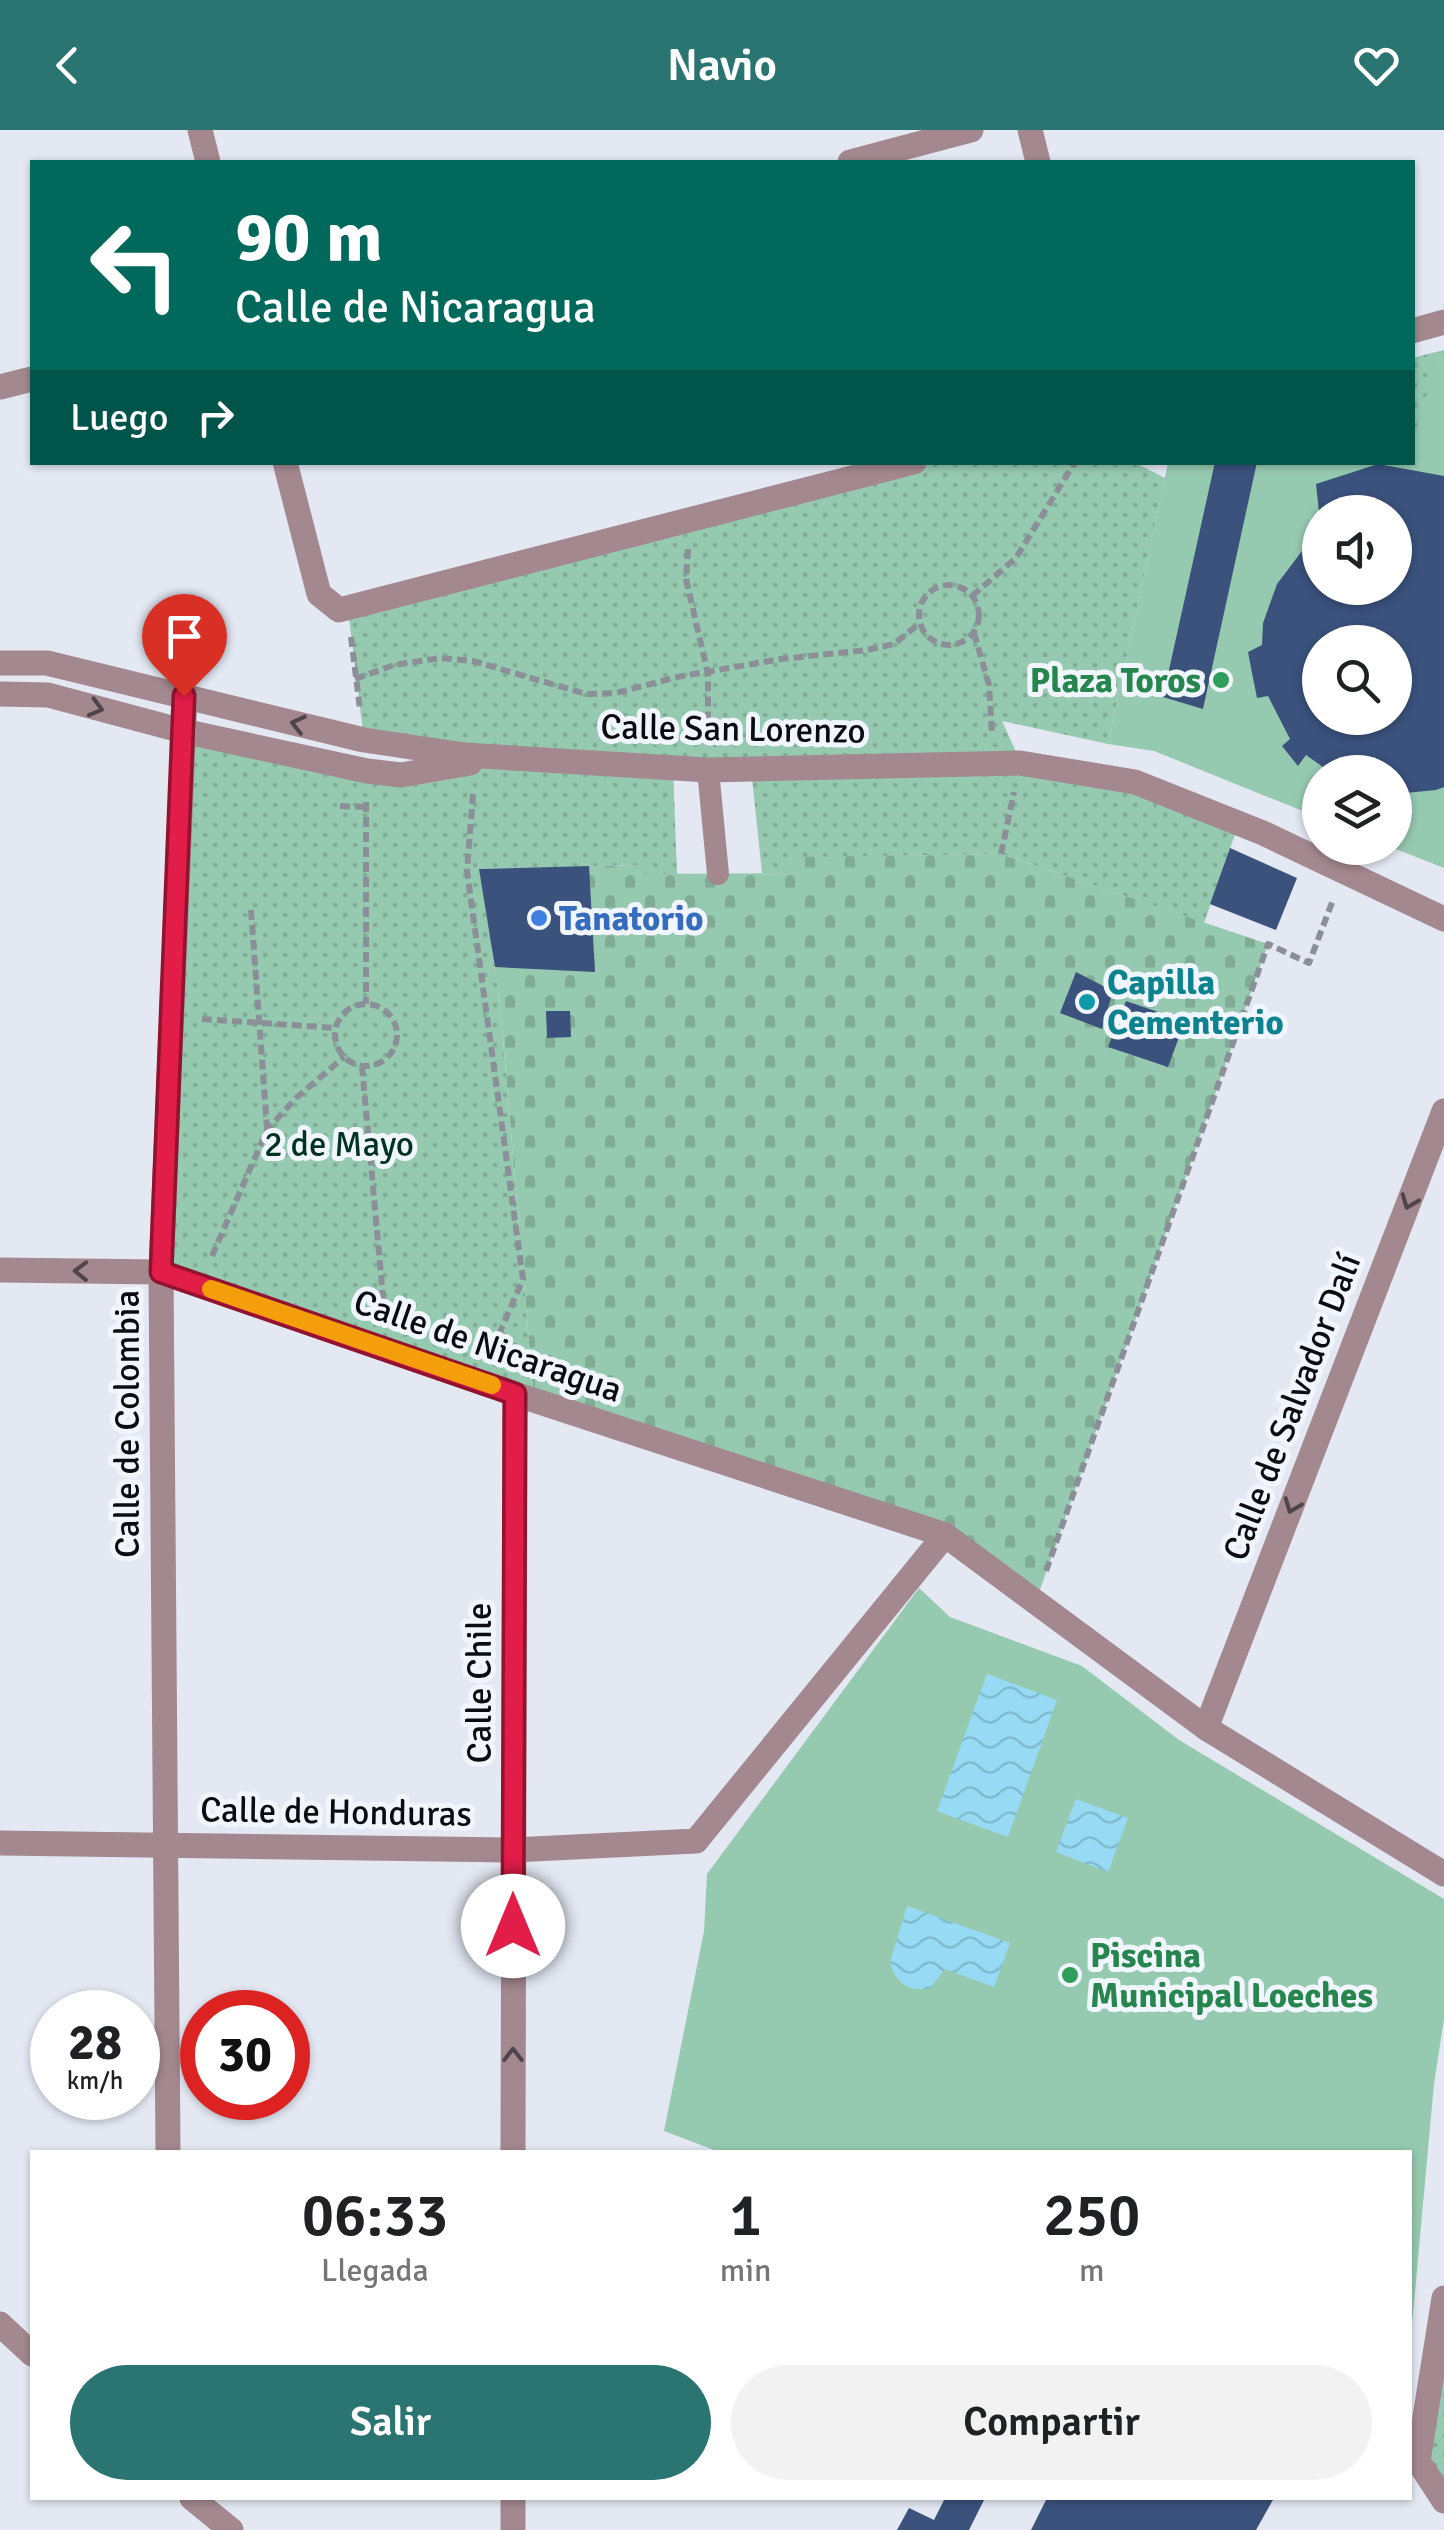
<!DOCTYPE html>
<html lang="es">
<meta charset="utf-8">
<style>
:root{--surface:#fff;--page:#f2f2f2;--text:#202124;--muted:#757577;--accent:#2a7472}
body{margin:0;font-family:Signika,sans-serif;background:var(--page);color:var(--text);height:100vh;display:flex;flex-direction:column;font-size:38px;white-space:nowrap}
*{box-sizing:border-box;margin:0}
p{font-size:32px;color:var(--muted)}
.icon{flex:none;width:55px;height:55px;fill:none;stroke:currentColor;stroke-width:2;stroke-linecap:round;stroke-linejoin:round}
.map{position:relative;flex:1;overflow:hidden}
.side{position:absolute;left:30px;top:2020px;width:1382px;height:350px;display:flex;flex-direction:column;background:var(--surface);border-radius:0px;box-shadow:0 2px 8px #0004}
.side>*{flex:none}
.guide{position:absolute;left:30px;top:30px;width:1385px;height:305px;border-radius:0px;box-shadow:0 2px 8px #0004;background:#00695c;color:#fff;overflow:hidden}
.fabs{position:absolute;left:1302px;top:365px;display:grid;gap:20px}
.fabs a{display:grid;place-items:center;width:110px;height:110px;border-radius:50%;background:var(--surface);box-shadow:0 2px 8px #0004;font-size:50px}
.speed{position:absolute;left:30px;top:1860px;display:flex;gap:20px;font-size:50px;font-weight:700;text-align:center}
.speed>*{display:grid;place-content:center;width:130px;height:130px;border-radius:50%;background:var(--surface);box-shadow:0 2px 8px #0004;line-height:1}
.speed small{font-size:25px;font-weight:400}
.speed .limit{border:15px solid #d22;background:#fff;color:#111}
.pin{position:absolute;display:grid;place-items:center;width:85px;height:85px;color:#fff;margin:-102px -42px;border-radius:50% 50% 50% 0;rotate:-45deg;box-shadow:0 0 10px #0007}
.pin .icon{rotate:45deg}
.me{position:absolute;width:110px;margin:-55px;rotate:0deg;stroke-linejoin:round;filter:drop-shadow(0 0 8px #0008)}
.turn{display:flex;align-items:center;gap:35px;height:210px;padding:0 40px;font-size:45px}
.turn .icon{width:130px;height:130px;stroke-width:2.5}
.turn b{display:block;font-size:70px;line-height:85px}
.then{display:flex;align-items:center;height:95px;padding:0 40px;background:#0003;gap:20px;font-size:38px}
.eta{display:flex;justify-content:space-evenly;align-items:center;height:170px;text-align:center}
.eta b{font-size:60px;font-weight:600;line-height:70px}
.action{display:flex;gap:20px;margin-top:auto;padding:20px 40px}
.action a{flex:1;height:115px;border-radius:60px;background:var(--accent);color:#fff;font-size:40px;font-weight:600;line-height:115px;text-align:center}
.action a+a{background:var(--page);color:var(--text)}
header{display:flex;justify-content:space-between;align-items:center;height:130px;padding:0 40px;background:var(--accent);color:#fff;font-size:45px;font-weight:600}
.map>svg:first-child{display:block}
.grass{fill:url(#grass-dots)}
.cemetery{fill:url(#cemetery-stones)}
.garden{fill:#96cab0;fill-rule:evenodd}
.water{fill:url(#water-waves)}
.building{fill:#3b527d;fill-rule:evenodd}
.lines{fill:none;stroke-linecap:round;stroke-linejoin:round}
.path{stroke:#8b8f97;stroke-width:6;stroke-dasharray:10 5;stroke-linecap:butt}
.lane{stroke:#a3888f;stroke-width:22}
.street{stroke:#a3888f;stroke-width:25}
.oneway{stroke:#4f4449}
.route-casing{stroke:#92132f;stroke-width:25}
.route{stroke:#e11d48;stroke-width:18}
.slow{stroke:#f59e0b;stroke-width:18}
.leisure-dot{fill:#2e9e5b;stroke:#f1f6fe;stroke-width:4}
.shop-dot{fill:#3f7fe0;stroke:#f1f6fe;stroke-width:4}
.culture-dot{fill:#0f9aa8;stroke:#f1f6fe;stroke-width:4}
.labels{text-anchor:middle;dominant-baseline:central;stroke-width:10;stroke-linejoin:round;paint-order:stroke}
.leisure-label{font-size:35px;font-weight:bold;fill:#27864d;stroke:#f1f6fe;text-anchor:end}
.street-label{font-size:35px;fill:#0a0c10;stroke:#f1f6fe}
.shop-label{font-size:35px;font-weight:bold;fill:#366cbe;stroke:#f1f6fe;text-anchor:start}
.culture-label{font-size:35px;font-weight:bold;fill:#0d838f;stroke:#f1f6fe;text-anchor:start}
.park-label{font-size:35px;fill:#003421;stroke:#f1f6fe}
</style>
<header><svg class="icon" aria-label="back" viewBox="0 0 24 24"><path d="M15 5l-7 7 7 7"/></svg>Navio<svg class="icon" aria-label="heart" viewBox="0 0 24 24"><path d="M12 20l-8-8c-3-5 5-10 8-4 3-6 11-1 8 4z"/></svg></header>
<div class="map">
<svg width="1444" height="2400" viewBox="0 0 1444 2400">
<defs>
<pattern id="grass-dots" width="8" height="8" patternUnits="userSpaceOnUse" patternTransform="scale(2.5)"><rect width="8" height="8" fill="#96cab0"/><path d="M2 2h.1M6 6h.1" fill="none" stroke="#80ac96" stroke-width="1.8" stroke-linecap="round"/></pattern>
<pattern id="cemetery-stones" width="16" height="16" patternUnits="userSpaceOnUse" patternTransform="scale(2.5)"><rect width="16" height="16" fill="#96cab0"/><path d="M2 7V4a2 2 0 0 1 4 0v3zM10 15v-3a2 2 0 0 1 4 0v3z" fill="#80ac96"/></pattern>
<pattern id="water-waves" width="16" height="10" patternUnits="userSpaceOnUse" patternTransform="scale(2.5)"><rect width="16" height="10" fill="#96dbf3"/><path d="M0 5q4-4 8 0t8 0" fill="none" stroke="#80bbcf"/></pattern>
</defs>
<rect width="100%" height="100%" fill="#e3e8f3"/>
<!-- grass -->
<g class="grass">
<polygon points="1444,220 1444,308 1413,300 1412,228"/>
<polygon points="914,333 1136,333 1165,348 1108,614 1002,591 1021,633 1239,693 1204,793 1001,724 791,728 793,743 762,743 751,639 673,638 677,744 637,744 636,735 480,739 500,874 534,1270 161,1142 183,601 387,643 502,628 364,610 348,479"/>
<polygon points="1444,2168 1444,2371 1418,2330"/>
</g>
<!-- cemetery -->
<polygon class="cemetery" points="1001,724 1268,814 1036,1471 945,1405 534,1270 500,874 479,739 637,735 638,744 792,743 791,727"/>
<!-- garden -->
<g class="garden">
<path d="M1436,222L1444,225V738L1393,718L1395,642H1320V688L1154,621L1108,614L1168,333L1412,332L1413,300L1419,301ZM1320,382H1395V458H1320ZM1320,512H1395V588H1320Z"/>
<polygon points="919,1458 950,1487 1082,1536 1179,1610 1444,1769 1444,1889 1434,1954 1410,2216 1410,2022 719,2022 664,2001 704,1801 707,1744"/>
</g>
<!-- water -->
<g class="water">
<polygon points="987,1544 1057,1570 1008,1707 937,1681"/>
<polygon points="1076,1669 1128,1688 1108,1742 1056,1722"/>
<path d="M907,1776L1010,1813L994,1857L945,1839L930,1858C909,1863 895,1852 890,1832Z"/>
</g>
<!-- building -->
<g class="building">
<polygon points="1215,332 1257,332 1203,579 1163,567"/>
<path d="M1378,334L1444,346V657L1436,660L1395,664V642H1330L1306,625L1298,636L1282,616L1290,609L1268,566L1257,568L1252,543L1248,522L1262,515L1263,493L1277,454L1302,421L1320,407V458H1395V382H1319L1316,354ZM1320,512H1395V588H1320Z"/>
<polygon points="1230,718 1297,748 1276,800 1210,774"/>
<polygon points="589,736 595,842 495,837 479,739"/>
<polygon points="1076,842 1113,861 1102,899 1060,883"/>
<polygon points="1126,871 1185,891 1168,937 1108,917"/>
<polygon points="546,881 570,881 571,907 547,908"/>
<polygon points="945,2368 985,2368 969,2400 897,2400 909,2378 934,2390"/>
<polygon points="1047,2368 1274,2368 1256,2400 1031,2400"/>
</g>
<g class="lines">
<!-- path -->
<g class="path">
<polyline points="688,419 686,449 708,544 708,608"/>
<circle cx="949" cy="485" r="30"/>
<polyline points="972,466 1016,428 1075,332"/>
<polyline points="974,503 989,555 992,604"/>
<polyline points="351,507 360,579"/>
<polyline points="355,549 394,535 440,528 473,531 586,564 616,563 677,547 781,529 867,520 894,514 920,493"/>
<polyline points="473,664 467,741 523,1149 490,1225"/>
<polyline points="366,672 366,874"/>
<polyline points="340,676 365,677"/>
<polyline points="1001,724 1014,662"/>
<polyline points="251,780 267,998"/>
<circle cx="366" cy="905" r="31"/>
<polyline points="202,889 336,898"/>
<polyline points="362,936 385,1189"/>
<polyline points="212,1126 267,1000 296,968 344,927"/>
<polyline points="1046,1441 1268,814 1309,833 1333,770"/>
</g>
<!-- lane -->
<polyline class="lane" points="708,640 718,744"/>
<!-- street -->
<g class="street">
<polyline points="200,0 208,32"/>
<polyline points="1030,0 1038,32"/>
<polyline points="850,32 971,0"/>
<polyline points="1412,201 1444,192"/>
<polyline points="0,257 32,249"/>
<polyline points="285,332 319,464 339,480 914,332"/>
<polyline points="0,533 47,533 364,610 465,625 708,640 1020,633 1135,652 1263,703 1444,789"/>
<polyline points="0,564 48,565 183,601 367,641 401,645 470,633"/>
<polyline points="0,1140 161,1142 515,1264 945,1405 1206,1598 1444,1744"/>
<polyline points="1206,1598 1444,981"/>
<polyline points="0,1713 513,1720 696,1711 945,1405"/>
<polyline points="168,2022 161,1142 185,566"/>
<polyline points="513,2022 515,1264"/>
<polyline points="1444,2168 1418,2331 1444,2371"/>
<polyline points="0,2194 32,2224"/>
<polyline points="192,2368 231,2400"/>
<polyline points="513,2400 513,2368"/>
</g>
</g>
<!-- one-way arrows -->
<defs><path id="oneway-chevron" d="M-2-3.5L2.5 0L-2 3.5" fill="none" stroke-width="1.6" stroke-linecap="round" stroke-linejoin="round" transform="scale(2.5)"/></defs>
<g class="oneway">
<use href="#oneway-chevron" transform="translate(96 578) rotate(15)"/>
<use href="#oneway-chevron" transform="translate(298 594) rotate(-167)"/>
<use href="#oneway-chevron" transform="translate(1409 1072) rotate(111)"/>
<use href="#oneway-chevron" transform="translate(81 1141) rotate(-179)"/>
<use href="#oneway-chevron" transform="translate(1292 1376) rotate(111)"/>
<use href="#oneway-chevron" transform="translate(513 1925) rotate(-90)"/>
</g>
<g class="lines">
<defs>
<polyline id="route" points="184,566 161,1142 515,1264 513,1796"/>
</defs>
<!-- route casing -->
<use href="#route" class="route-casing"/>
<!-- route -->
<use href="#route" class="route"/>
<!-- slow -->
<polyline class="slow" points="211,1159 492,1255"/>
</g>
<!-- markers -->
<g class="leisure-dot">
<circle cx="1221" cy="550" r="10"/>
<circle cx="1070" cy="1845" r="10"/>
</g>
<circle class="shop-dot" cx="539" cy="788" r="10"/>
<circle class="culture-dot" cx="1087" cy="872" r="10"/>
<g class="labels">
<!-- leisure labels -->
<g class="leisure-label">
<text x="1201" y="550">Plaza Toros</text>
<text x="1090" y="1825" text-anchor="start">Piscina<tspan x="1090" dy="40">Municipal Loeches</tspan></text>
</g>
<!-- street labels -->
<g class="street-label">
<text transform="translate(733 599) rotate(1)">Calle San Lorenzo</text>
<text transform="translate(488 1216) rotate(19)">Calle de Nicaragua</text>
<text transform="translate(1292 1277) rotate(-69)">Calle de Salvador Dalí</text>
<text transform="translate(127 1294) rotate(-90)">Calle de Colombia</text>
<text transform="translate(479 1553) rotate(-90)">Calle Chile</text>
<text transform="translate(336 1682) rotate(1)">Calle de Honduras</text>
</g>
<!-- shop labels -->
<g class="shop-label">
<text x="559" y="788">Tanatorio</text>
</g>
<!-- culture labels -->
<g class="culture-label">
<text x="1107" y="852">Capilla<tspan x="1107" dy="40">Cementerio</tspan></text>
</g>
<!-- park labels -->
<g class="park-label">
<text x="339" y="1014">2 de Mayo</text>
</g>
</g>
</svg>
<div class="fabs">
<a><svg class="icon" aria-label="sound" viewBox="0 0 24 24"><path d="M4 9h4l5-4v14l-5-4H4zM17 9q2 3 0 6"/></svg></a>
<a><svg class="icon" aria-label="search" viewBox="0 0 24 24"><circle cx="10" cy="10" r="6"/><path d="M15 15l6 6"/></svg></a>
<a><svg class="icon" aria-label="layers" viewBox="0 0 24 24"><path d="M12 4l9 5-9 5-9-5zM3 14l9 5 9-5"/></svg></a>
</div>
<div class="speed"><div>28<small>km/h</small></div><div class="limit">30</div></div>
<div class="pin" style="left:184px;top:566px;background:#d93025"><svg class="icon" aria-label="arrive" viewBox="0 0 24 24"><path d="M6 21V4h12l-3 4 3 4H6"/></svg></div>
<svg class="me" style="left:513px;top:1796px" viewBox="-20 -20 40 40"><circle r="19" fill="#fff"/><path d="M0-13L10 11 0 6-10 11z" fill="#e11d48"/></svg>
<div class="guide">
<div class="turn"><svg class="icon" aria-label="left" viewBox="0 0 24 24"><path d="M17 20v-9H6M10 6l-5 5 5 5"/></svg><div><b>90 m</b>Calle de Nicaragua</div></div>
<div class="then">Luego<svg class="icon" aria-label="right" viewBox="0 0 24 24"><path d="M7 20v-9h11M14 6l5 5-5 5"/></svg></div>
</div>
<section class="side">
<div class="eta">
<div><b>06:33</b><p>Llegada</p></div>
<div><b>1</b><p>min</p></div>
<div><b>250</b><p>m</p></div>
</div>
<div class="action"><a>Salir</a><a>Compartir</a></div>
</section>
</div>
